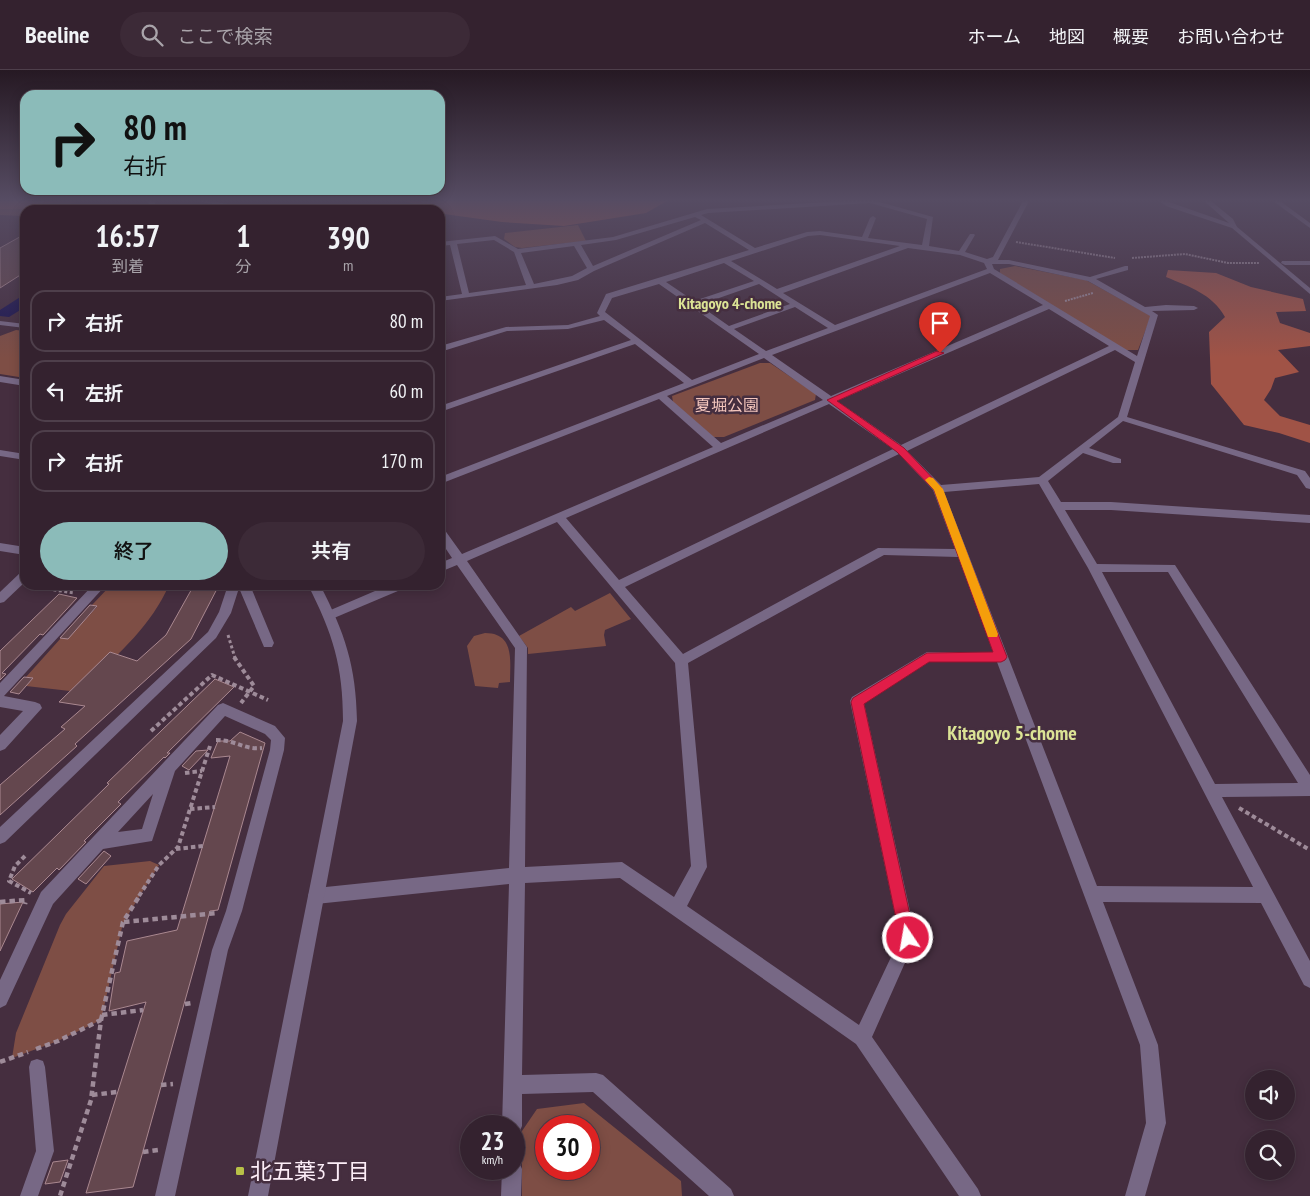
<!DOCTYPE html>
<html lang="ja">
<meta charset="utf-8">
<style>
:root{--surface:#34222f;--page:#3c2a37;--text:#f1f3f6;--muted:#a9a4aa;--line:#4e3f4b;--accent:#8bbbb9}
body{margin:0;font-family:"PT Sans Narrow","Noto Sans JP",sans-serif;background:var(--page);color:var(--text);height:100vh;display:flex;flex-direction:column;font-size:19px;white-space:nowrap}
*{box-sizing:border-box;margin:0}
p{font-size:16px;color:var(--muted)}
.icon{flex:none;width:28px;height:28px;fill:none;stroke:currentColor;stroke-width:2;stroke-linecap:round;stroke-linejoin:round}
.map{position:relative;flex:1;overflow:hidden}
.details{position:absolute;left:20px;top:135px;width:425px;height:385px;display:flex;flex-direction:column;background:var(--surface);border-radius:15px;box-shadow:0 2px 12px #0003,0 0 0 1px var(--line)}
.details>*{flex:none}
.hud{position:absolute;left:20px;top:20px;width:425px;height:105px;border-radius:15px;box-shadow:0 2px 12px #0003,0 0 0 1px var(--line);background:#8bbbb9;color:#111;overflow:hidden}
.tools{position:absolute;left:1245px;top:1000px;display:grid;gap:10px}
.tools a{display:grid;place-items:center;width:50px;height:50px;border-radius:50%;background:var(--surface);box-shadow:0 2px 12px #0003,0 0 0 1px var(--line);font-size:25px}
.speed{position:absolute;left:460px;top:1045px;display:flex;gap:10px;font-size:25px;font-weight:700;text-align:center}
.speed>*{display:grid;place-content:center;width:65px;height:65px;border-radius:50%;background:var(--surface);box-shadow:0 2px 12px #0003,0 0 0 1px var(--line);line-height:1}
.speed small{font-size:12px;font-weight:400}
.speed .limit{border:8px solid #d22;background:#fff;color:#111}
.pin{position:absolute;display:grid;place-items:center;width:42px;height:42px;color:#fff;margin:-51px -21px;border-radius:50% 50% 50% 0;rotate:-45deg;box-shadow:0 0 5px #0007}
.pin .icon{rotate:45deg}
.me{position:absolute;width:55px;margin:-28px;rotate:348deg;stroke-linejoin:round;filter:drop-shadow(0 0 4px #0008)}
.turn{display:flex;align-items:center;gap:18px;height:105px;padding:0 20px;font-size:22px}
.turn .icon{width:65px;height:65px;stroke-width:2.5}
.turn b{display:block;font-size:35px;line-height:42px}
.eta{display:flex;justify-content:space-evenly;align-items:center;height:85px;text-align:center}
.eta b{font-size:30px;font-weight:600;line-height:35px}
.primary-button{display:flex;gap:10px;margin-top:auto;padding:10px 20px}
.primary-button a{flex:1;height:58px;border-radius:30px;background:var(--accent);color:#111;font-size:20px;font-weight:600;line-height:58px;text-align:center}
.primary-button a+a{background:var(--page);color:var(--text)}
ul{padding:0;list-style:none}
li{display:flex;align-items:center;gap:15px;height:62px;margin:0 10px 8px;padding:0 10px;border:2px solid var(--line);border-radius:15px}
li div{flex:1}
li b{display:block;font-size:19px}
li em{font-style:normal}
header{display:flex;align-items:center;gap:30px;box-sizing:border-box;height:70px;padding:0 25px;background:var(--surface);border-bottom:1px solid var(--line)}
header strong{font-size:24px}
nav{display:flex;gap:28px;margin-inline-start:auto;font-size:18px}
.search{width:350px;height:45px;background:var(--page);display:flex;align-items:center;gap:12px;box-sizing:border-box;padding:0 18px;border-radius:28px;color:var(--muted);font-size:19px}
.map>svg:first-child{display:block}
.green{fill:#7e4e45;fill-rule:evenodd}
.forest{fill:#a05346}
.water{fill:#1c1551}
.building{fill:#64474e;stroke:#aa8890}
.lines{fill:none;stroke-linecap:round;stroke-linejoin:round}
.path-far3{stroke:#9e8b99;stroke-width:2;stroke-dasharray:2 1;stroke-linecap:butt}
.path-far2{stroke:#9e8b99;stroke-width:3;stroke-dasharray:3 2.5;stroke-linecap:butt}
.path-far1{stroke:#9e8b99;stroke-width:4;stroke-dasharray:4.5 3;stroke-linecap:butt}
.path{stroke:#9e8b99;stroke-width:4.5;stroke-dasharray:5.5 4;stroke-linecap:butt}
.service{fill:#776885;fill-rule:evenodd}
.pedestrian{fill:#776885;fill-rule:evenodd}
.minor{fill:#776885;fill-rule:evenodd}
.tertiary{fill:#776885;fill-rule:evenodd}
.route{fill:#e11d48;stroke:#92132f}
.slow{fill:#f59e0b}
.poi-dot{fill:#b8c147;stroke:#452e3f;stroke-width:2}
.labels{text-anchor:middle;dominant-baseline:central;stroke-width:5;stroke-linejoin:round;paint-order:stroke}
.far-neighbourhood-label{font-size:16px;font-weight:bold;fill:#dbe395;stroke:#452e3f}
.far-park-label{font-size:16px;fill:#f3c5bc;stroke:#452e3f}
.neighbourhood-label{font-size:20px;font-weight:bold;fill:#dbe395;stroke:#452e3f}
.near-poi-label{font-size:22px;fill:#fcedf7;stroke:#452e3f;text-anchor:start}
</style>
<header>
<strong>Beeline</strong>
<div class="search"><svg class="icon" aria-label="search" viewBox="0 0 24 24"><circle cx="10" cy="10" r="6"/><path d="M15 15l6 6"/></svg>ここで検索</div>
<nav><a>ホーム</a><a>地図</a><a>概要</a><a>お問い合わせ</a></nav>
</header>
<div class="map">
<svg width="1310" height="1126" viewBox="0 0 1310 1126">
<rect width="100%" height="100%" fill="#452e3f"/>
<!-- green -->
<g class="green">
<polygon points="0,131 80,131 46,140 25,140 25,146 23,146 0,145"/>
<polygon points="578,155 586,171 522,178 515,177 504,169 505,163"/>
<polygon points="1015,196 1086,210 1151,246 1138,280 1125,280 1000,204 1000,199"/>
<polygon points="16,260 25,261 25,308 0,304 0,266"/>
<polygon points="760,293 770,293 816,324 815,330 724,367 713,367 673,332 672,326"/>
<path d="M111,515H169C151,556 120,582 89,612L82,610L70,621L26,616L33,608L26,607L61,568L83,552L97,537L92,535Z"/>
<polygon points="610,523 631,549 605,560 604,565 606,576 528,584 528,578 519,566 571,537 575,541"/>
<path d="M485,563C515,563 510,591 510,612L499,613L498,618L475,616L467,576L474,566Z"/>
<polygon points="150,791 159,795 123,853 101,950 58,971 12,988 16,963 60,855 66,844 104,796"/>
<path d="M584,1033L681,1111L682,1126H522V1061L537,1039ZM546,1056H589V1099H546Z"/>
</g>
<!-- forest -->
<g class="forest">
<polygon points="0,131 60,131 23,139 0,139"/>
<polygon points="404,131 667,131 646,143 564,156 502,152 444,144 440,143 440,140 432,140"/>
<path d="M1168,200L1216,203L1251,217L1303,229L1306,241L1276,242L1280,253L1310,263V276L1278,280L1299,302L1275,308L1271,319L1264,330L1280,346L1310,355V373L1279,363L1244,355L1211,314L1209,262L1225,247C1212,224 1190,217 1166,207Z"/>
</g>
<!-- water -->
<polygon class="water" points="25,224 25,237 9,247 0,246 0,240"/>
<!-- building -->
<g class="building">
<polygon points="25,164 25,202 0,218 0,178"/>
<polygon points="194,515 219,515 191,569 75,674 77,676 0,745 0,715 65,659 61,657 85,636 59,632 110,582 137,591 166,565"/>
<polygon points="59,524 77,528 43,565 40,564 2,603 6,604 0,610 0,581"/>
<polygon points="90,535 97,536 68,569 60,568"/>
<polygon points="24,607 33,608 19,624 10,622"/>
<polygon points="215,609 234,617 167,683 170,683 165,688 164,687 118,732 121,734 84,771 86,772 59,800 57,798 33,822 12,809 109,714 107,713"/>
<polygon points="240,662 265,673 218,840 210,841 133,1117 86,1123 146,932 109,941 115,903 120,902 127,871 177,860 230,686 211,688 218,671 230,671"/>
<polygon points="208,680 189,700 182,696 196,681"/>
<polygon points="104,781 111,786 86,814 78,809"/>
<polygon points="23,832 0,881 0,834"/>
<polygon points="68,1090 60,1112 45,1114 53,1092"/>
</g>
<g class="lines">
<!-- path-far3 -->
<g class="path-far3">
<polyline points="1016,172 1115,188"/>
<polyline points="1132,188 1185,184 1228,193 1259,193"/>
<polyline points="1065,231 1093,223"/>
</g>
<!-- path-far2 -->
<g class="path-far2">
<polyline points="48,519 74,523"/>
<polyline points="228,565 235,588"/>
</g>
<!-- path-far1 -->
<g class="path-far1">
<polyline points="234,587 254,616 241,633"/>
<polyline points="151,661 212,605 268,630"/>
<path d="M216,670C236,670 244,680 262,678"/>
<polyline points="185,703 202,701"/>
<polyline points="1239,738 1310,780"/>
<polyline points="190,739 215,737"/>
<polyline points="176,779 203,776"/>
<polyline points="25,786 15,796 9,811 31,823"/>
<polyline points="139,826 159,795 178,777 210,676"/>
</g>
<!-- path -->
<g class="path">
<polyline points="0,832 26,830 25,834"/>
<polyline points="124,852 217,843"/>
<polyline points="185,934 192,933"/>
<polyline points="102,945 143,940"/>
<polyline points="101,950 123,852 140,825"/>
<polyline points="36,979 58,971 101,950 91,1030 60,1126"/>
<polyline points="0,992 28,982"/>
<polyline points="161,1015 173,1014"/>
<polyline points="92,1025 117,1022"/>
<polyline points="143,1082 158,1080"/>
</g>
<!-- service -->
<polygon class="service" points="37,989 43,991 45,997 54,1081 38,1126 20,1126 36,1081 29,997 31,991"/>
<!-- pedestrian -->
<polygon class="pedestrian" points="1282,191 1310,191 1310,195 1285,195 1281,193"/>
<!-- minor -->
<g class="minor">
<polygon points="148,131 154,131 157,140 151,140"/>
<polygon points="195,131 209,131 266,140 249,140"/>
<path d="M845,131H876L933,147L929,176L959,181L970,164H974L975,165L965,182L987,189L993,187L1023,131H1029L998,190H1009L1090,207L1125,196H1128V200L1096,209L1145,237L1166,235L1194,236L1198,238L1194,240L1152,241L1158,245L1127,347L1305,401L1310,408V419L1306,418L1297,405L1123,351L1089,378L1121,389V393H1113L1083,383L1048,411L1061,432H1111L1310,445V453L1111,440H1065L1097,494L1175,495L1310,705V726L1222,727L1310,891V918L1304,915L1261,833L1103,832L1158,975L1166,1053L1145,1126H1125L1146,1053L1140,975L997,592H929L864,633L916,868L872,967L978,1119L981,1126H959L856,974L620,808L525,813L522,1005L596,1003L603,1005L731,1119L734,1126H709L593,1022L522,1024V1056L519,1063L514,1065V1056H502L509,814L316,834L310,832L308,826L310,820L316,818L509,798L515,578L457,495L440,502V493L452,488L440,470V458L444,459L462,484L713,377L659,329L440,414V407L684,313L635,274L440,342V336L631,270L604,250L568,259L507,261L440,282V276L506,257L568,255L600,246L597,243L606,224L749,180L705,153L594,201L578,210L557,215L440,231V227L462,224L450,175L440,176V172L495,166L518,179L613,167L707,139ZM870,133L927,149L922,175L868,168L876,148L873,146L870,148L862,167L820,161L807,162L755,178L701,145L708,143ZM695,147L701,150L593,196L581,175L616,170ZM820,165L900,176L777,219L731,191L808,166ZM494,170L514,182L526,215L469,223L457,174ZM574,176L587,198L572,206L534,214L521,183ZM908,178L960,185L984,193L987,199L835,255L783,223ZM724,193L754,211L694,231L666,212ZM992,194H1009L1088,211L1150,246L1137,286L994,199ZM990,203L1043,235L831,326L772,285ZM659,214L759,284L692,310L605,242L612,228ZM759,214L790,234L729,256L699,235ZM795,237L828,258L766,281L734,259ZM1049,239L1109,276L901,375L837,331ZM1115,280L1135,292L1118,347L1039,407L941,415L907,381ZM764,288L823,330L721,373L667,326ZM829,334L893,379L619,510L566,448ZM899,384L933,420L955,479L878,478L683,584L625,517ZM1039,414L1088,498L1253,817L1097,816L944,422ZM557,452L675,593L691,796L674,827L622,792L525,797L527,577L467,491ZM884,485L958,487L993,582H927L852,627L850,631L900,868L859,955L687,836L707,797L688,593ZM1102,502H1168L1298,713L1215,714Z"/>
<polygon points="1159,131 1166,131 1229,153 1204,131 1211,131 1233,149 1237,157 1232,158 1166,136"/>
<polygon points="0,251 25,254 25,258 0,255"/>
<polygon points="0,306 25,310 25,316 0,312"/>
<polygon points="0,473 25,477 25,485 0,481"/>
<polygon points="93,515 106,515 4,626 35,632 40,634 42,638 5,679 0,681 0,665 23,641 0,637 0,613"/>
<polygon points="228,515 250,515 274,573 272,577 264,577 239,518 231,543 216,568 5,772 0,774 0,757 208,562 219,542"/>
<polygon points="389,515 407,515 405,518 334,548 326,548 324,545 326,542"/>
<path d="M223,633L275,656L285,668L284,680L242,841L228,880L175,1126H155L212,880L226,841L270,680L271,670L265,664L225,646L175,701L152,771L103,779L53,834L6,935L0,938V910L41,822L218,635ZM153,724L142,759L118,762Z"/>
<polygon points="514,1090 519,1092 522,1099 521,1126 501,1126 502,1099 514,1099"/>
</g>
<!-- tertiary -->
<g class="tertiary">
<polygon points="1273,131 1280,131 1310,153 1310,158"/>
<polygon points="1232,156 1236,156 1310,218 1310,224 1232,158"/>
<polygon points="0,380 25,384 25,390 0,386"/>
<polygon points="25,501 25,512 4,532 0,533 0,522 21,502"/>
<path d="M308,515H320C345,563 356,596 357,651L268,1126H248L343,651C343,596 333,564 308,515Z"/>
</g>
</g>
<!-- sky -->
<linearGradient id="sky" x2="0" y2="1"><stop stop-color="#261923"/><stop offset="0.45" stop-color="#564c63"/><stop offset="1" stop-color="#564c63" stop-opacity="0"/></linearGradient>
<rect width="1310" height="288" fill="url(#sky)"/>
<!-- route -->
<polygon class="route" points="937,281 944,283 837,331 904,378 941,417 1007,587 1005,590 1001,592 929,592 864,634 915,868 913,873 908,876 902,873 900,868 851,632 853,628 927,583 993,582 934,420 897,382 827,330"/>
<!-- slow -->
<polygon class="slow" points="929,407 933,408 943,419 998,564 997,567 988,567 987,564 934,420 925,410"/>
<!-- markers -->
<rect class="poi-dot" x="235" y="1096" width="10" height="10" rx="2.5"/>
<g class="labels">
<!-- far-neighbourhood labels -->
<g class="far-neighbourhood-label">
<text x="730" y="233">Kitagoyo 4-chome</text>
</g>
<!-- far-park labels -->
<g class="far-park-label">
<text x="727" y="335">夏堀公園</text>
</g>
<!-- neighbourhood labels -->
<g class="neighbourhood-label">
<text x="1012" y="663">Kitagoyo 5-chome</text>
</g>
<!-- near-poi labels -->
<g class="near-poi-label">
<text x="250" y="1101">北五葉3丁目</text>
</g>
</g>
</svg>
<div class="tools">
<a><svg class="icon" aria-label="sound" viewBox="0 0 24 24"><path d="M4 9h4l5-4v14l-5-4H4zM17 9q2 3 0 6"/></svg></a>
<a><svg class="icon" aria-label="search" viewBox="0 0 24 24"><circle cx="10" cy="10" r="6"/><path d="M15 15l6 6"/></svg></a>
</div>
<div class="speed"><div>23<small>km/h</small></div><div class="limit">30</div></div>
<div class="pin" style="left:940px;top:283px;background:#d93025"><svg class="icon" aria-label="arrive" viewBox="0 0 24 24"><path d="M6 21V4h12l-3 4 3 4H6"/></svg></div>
<svg class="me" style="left:908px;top:868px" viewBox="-20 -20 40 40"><circle r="17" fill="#e11d48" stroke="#fff" stroke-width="3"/><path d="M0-11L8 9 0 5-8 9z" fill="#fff"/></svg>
<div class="hud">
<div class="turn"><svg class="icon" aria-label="right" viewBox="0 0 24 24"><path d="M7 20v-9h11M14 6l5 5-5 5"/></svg><div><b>80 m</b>右折</div></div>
</div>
<section class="details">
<div class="eta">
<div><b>16:57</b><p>到着</p></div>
<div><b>1</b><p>分</p></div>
<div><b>390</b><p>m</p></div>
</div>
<ul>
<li><svg class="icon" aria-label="right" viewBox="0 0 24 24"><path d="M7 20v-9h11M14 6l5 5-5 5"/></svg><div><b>右折</b></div><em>80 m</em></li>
<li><svg class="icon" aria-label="left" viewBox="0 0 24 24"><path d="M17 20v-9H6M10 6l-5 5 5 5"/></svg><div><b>左折</b></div><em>60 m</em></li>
<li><svg class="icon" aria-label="right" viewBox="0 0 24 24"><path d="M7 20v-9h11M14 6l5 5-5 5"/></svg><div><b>右折</b></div><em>170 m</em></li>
</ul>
<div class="primary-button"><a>終了</a><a>共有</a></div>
</section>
</div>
